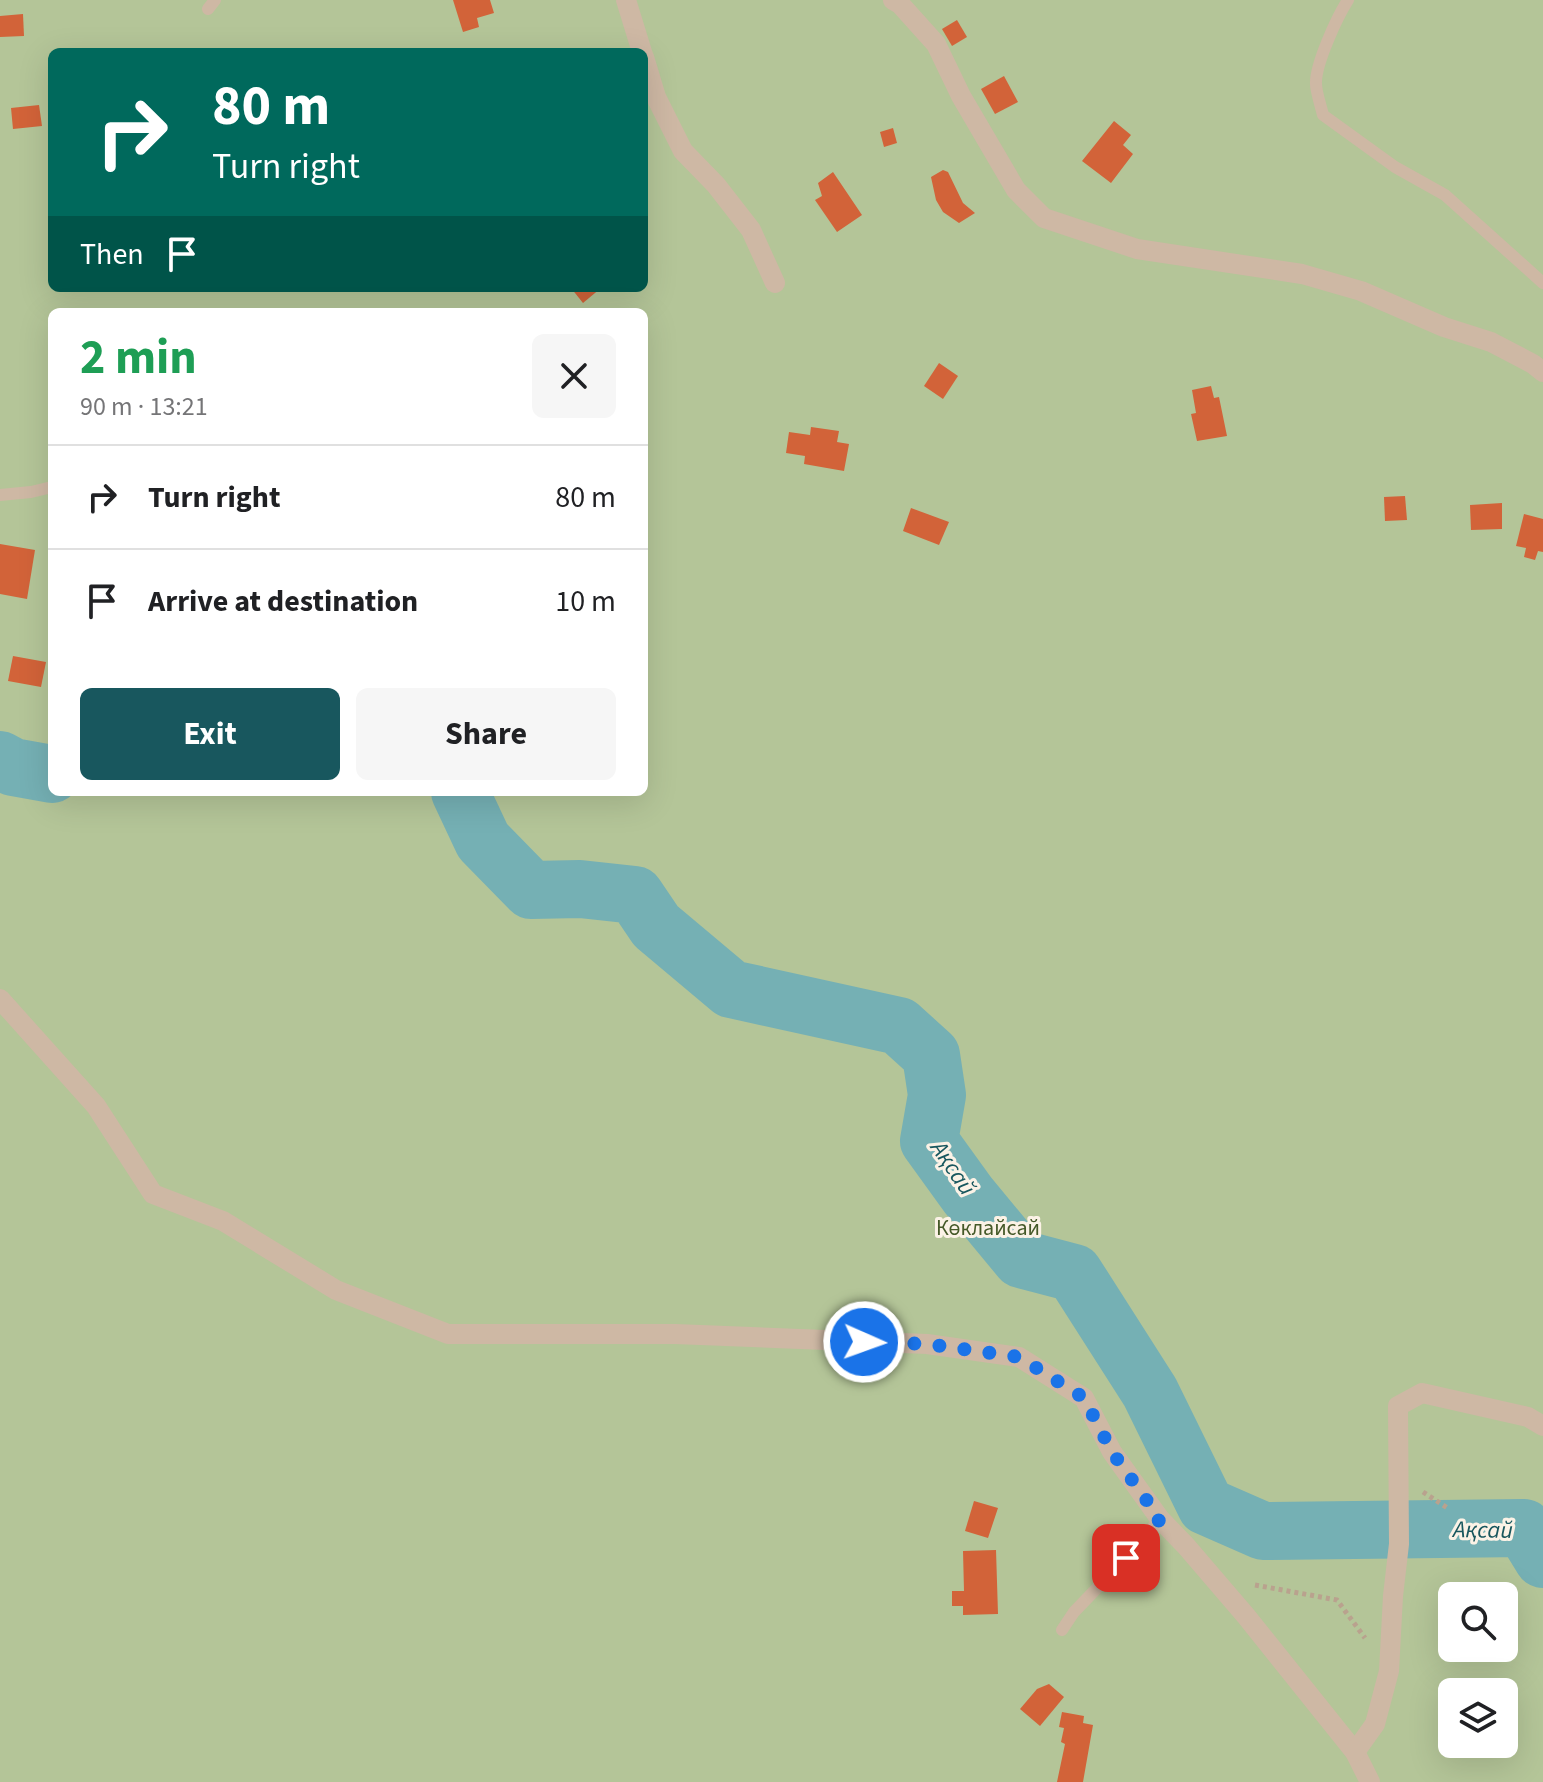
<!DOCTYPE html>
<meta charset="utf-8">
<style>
:root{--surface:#fff;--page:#f6f6f6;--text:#202124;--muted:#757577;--line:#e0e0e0;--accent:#18575e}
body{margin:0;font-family:"Source Sans 3",sans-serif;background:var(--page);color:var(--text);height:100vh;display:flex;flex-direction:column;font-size:30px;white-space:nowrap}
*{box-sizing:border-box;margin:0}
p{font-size:26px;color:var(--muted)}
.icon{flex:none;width:44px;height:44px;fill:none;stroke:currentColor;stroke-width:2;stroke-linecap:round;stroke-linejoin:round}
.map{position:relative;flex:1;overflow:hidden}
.panel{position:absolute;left:48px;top:308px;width:600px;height:488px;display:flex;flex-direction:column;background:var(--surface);border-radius:12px;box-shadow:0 8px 32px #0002}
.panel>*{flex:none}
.hud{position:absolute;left:48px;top:48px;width:600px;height:244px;border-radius:12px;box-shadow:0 8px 32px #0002;background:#00695c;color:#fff;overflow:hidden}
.buttons{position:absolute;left:1438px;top:1582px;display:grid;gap:16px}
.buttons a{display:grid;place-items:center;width:80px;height:80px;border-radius:12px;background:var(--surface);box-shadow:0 8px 32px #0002;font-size:40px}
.pin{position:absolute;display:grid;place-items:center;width:68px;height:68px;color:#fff;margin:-34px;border-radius:16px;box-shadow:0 4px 12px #0006}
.me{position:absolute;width:88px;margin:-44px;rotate:92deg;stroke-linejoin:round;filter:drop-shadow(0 0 6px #0008)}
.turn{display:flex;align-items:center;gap:28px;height:168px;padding:0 32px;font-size:36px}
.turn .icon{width:104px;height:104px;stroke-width:2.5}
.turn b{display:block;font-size:56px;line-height:68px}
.then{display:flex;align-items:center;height:76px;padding:0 32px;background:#0003;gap:16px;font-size:30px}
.round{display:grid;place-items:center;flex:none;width:84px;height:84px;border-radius:12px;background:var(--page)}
.summary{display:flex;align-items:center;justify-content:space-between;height:136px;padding:0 32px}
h1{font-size:48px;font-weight:700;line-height:60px;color:#1e9e55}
.button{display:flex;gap:16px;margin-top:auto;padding:16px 32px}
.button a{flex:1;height:92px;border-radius:12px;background:var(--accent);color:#fff;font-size:32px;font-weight:700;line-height:92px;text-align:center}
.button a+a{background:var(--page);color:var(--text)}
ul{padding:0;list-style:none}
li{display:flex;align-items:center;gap:24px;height:104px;padding:0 32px;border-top:2px solid var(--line)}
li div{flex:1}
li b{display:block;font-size:30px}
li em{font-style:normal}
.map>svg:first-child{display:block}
.green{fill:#b4c598;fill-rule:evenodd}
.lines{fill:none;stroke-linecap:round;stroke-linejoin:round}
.river{stroke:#75b0b4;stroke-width:58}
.building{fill:#d26339}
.path{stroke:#b9a28e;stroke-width:5;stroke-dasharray:4 4;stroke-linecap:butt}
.lane{stroke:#ceb8a4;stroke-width:12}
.street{stroke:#ceb8a4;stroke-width:20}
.route{stroke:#1a73e8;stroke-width:14;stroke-dasharray:0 25.2}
.labels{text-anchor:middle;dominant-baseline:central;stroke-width:6;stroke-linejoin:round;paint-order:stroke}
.park-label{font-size:22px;fill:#455928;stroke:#fbf2e6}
.water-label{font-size:24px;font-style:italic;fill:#18575e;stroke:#fbf2e6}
</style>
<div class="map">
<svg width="1543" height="1782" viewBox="0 0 1543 1782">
<rect width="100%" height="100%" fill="#f4e8da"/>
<!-- green -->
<path class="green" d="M0,0H1543V1782H0ZM52,52H644V288H52ZM52,312H644V792H52ZM1452,1596H1504V1648H1452ZM1452,1692H1504V1744H1452Z"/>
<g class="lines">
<!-- river -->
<g class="river">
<polyline points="0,760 13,767 52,774"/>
<polyline points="460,792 483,841 531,890 580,889 635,895 656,926 731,989 899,1026 931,1055 937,1095 929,1141 968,1195 1021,1259 1074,1273 1150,1392 1206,1506 1263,1531 1524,1528 1543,1559"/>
</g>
</g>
<!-- building -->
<g class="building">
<polygon points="453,0 490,0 494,13 477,18 479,27 463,32"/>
<polygon points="23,14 24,36 0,37 0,16"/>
<polygon points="957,20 967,37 952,46 942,29"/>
<polygon points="1004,76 1018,102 995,114 981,89"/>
<polygon points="39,105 42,126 13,129 11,108"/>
<polygon points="1114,121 1131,135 1123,145 1133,154 1111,183 1082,161"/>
<polygon points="893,128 897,143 884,147 880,132"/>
<polygon points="943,170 948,172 963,203 975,213 959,223 943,212 936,200 931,177"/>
<polygon points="833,172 862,215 837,232 815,200 822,196 818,183"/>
<polygon points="571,288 601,288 583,303"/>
<polygon points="939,363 958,376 943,399 924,386"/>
<polygon points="1211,386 1214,398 1219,397 1227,436 1197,441 1191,414 1196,413 1192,390"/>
<polygon points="811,427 839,431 837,442 849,444 844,471 804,464 805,456 786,453 789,432 810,435"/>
<polygon points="1405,496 1407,520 1385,521 1384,497"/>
<polygon points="1502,503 1502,529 1471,530 1470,505"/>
<polygon points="911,508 949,522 939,545 903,531"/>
<polygon points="1524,514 1543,519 1543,552 1538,551 1535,560 1524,557 1526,548 1516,546"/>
<polygon points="0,544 35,550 27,599 0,594"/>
<polygon points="13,656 46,662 41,687 8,681"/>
<polygon points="974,1501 998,1508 988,1538 965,1531"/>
<polygon points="996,1550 998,1614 963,1615 963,1606 952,1606 952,1591 964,1591 963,1551"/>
<polygon points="1049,1684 1064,1697 1040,1726 1020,1709 1037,1689"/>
<polygon points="1062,1712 1084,1716 1083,1723 1093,1725 1083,1782 1057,1782 1065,1744 1061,1742 1064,1728 1059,1727"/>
</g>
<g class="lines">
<!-- path -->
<g class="path">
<polyline points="1423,1492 1449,1509"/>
<polyline points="1255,1585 1337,1600 1365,1638"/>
</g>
<!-- lane -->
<g class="lane">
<path d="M1348,0C1337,17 1315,65 1316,84C1316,92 1321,106 1323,115L1395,167L1445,195L1543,283"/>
<polyline points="208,9 215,0"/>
<polyline points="0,495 31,492 52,487"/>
<polyline points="1062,1630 1074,1612 1126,1558 1160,1519"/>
</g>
<!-- street -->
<g class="street">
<polyline points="626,0 642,52"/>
<polyline points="893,0 900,4 936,44 961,96 1016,190 1044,218 1137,249 1302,274 1361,291 1444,327 1491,342 1533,364 1543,372"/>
<polyline points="644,57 656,97 683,151 716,185 751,230 775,283"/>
<polyline points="0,999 96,1106 153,1194 223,1221 336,1290 448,1334 675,1334 927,1344 1019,1357 1084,1398 1112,1452 1160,1519 1186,1546 1246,1616 1355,1752 1370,1782"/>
<polyline points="1355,1752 1375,1724 1389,1671 1393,1596 1399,1544 1398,1406 1422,1393 1528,1417 1543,1426"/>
</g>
</g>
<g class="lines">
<!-- route -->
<polyline class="route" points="864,1342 927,1344 1019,1357 1084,1398 1112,1452 1160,1519 1126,1558"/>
</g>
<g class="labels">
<!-- park labels -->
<g class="park-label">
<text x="988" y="1228">Көклайсай</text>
</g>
<!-- water labels -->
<g class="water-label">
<text transform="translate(953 1168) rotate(56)">Ақсай</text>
<text transform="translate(1483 1530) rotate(1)">Ақсай</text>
</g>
</g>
</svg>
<div class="buttons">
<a><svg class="icon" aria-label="search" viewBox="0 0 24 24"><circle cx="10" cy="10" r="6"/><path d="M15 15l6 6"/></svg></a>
<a><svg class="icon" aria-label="layers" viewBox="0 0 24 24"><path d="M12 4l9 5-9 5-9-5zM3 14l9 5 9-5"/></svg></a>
</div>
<div class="pin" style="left:1126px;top:1558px;background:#d93025"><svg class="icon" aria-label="arrive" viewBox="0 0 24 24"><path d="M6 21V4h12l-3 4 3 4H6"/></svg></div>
<svg class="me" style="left:864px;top:1342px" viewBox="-20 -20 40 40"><circle r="17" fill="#1a73e8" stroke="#fff" stroke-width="3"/><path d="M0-11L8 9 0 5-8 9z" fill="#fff"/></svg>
<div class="hud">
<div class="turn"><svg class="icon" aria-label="right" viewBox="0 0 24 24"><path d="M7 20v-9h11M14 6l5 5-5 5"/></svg><div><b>80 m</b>Turn right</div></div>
<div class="then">Then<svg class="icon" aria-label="arrive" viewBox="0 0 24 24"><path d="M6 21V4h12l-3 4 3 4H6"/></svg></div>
</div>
<section class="panel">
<div class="summary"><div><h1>2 min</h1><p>90 m · 13:21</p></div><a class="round"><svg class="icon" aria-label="close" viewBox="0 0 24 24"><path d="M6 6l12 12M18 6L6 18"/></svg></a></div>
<ul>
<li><svg class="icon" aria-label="right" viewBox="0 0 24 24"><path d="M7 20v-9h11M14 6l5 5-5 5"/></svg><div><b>Turn right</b></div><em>80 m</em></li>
<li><svg class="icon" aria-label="arrive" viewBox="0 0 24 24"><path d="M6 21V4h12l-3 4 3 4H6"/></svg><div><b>Arrive at destination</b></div><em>10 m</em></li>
</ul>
<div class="button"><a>Exit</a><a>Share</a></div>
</section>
</div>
